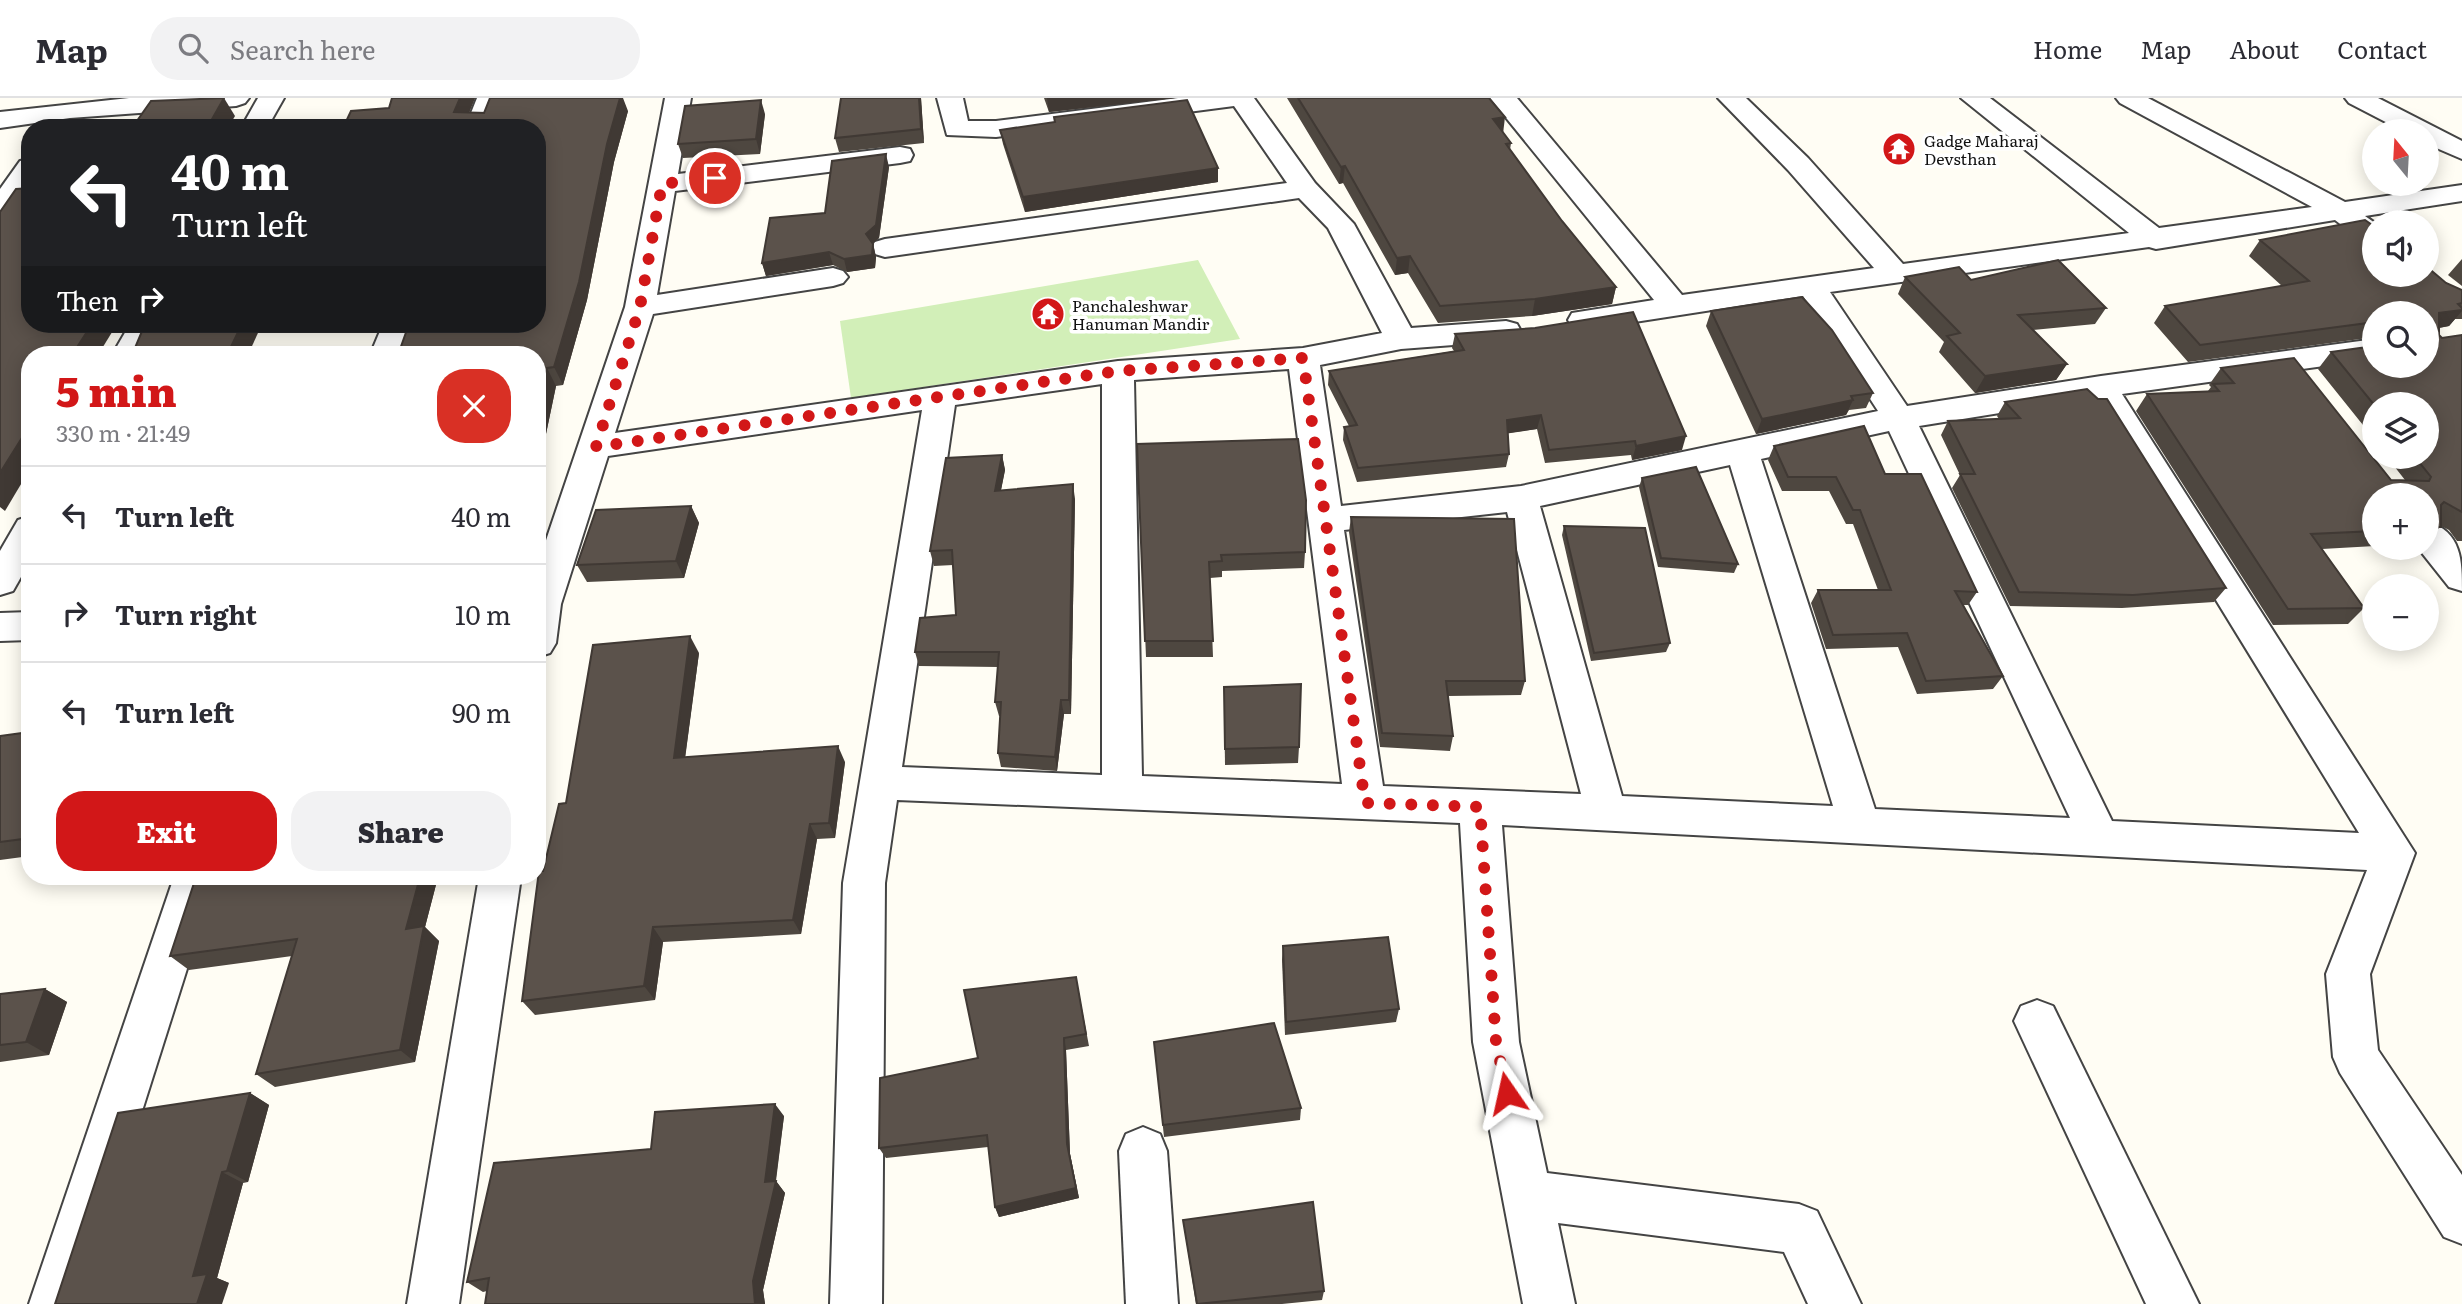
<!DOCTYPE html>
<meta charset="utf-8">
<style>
:root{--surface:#fff;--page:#f2f2f3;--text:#2b2b33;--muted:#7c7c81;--line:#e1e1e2;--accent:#d21718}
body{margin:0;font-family:Literata,serif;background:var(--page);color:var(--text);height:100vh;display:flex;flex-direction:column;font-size:26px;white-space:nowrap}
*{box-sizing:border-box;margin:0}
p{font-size:23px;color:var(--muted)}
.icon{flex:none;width:38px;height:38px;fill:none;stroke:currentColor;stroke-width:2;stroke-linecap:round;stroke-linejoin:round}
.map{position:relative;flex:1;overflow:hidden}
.drawer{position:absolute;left:21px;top:248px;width:525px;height:539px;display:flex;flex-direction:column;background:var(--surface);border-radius:28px;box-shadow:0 4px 18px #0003}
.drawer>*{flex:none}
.hud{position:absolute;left:21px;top:21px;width:525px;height:214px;border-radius:28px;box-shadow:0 4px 18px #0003;background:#202124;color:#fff;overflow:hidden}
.needle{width:46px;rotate:342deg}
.controls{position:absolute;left:2362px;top:21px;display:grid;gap:14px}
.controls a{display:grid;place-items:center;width:77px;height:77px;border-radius:50%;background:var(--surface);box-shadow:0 4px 18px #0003;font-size:35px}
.pin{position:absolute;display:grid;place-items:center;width:60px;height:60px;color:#fff;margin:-30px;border:4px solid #fff;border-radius:50%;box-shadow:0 2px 7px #0007}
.me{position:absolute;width:77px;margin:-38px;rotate:349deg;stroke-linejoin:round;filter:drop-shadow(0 0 5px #0008)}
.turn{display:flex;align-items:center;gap:24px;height:147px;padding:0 35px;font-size:32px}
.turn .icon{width:91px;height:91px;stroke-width:2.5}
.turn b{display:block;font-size:49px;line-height:60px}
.then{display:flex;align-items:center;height:66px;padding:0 35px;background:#0003;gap:14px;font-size:26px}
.round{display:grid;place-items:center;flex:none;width:74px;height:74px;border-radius:28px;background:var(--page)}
.overview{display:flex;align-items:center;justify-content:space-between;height:119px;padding:0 35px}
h1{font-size:42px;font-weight:800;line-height:52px;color:var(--accent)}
.primary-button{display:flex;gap:14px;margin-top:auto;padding:14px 35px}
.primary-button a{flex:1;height:80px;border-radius:28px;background:var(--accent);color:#fff;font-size:28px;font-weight:800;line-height:80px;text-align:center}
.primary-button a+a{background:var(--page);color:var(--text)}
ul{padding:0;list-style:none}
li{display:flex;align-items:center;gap:21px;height:98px;padding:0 35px;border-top:2px solid var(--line)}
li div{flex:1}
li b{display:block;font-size:26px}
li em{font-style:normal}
header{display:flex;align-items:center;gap:42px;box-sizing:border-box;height:98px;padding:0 35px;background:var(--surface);border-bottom:2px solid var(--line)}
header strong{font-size:33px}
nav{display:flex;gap:38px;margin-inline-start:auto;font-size:24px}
.search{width:490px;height:63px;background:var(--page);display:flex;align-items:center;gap:18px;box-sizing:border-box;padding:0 24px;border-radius:28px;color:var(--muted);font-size:26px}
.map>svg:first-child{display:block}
.green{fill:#d2efb8}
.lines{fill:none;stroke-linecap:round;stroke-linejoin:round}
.minor-casing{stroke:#444;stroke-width:4}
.minor{fill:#fff;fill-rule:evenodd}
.wall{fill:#4e4740}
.shaded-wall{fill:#403934}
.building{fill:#5b524b;stroke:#403934;stroke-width:2}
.route{stroke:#d21718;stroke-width:12;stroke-dasharray:0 21.6}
.labels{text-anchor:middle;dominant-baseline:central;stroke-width:7;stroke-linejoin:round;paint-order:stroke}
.far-poi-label{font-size:16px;fill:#111;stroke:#fff;text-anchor:start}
</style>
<header>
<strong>Map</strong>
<div class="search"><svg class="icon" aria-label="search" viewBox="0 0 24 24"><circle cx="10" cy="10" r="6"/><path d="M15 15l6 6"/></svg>Search here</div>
<nav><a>Home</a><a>Map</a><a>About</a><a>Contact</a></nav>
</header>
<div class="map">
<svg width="2462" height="1206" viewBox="0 0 2462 1206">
<rect width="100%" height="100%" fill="#fffdf4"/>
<!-- green -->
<polygon class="green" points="1198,162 1240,241 851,300 840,223"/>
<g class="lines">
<defs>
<g id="minor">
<polygon points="129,0 249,0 245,5 236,8 70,20 0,30 0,14"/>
<polygon points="258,0 284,0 267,30 241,30"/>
<polygon points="477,0 503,0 491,30 465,30"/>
<path d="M665,0H691L678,76L900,49L910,51L913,57L910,63L900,65L675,93L657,197L833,170L843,173L848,179L843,185L833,188L653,216L615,335L1118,263L1303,250L1382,235L1328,130L1299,100L885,159L875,156L871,150L875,144L885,141L1287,85L1234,8L996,39L947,37L937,0H963L968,23H996L1178,0H1254L1315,85L1354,126L1411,230L1506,223L1517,226L1521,233L1517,240L1506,243L1401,251L1320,267L1341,408L1521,388L1878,313L1803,198L1583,232L1572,229L1568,222L1572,215L1654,202L1490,0H1517L1682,197L1874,170L1788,72L1718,0H1746L1808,60L1903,166L2129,135L1961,0H1990L2159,130L2312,109L2120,5L2116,0H2148L2345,104L2462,87V103L2365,118L2375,125V148L2365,145L2335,122L2156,151L2149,149L1830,194L1907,308L2101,278L2375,241V261L2122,296L2415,755L2370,876L2378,952L2462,1077V1146L2444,1139L2340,975L2333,959L2326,876L2367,772L1502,727L1519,944L1547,1075L1799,1106L1817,1113L1861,1206H1808L1784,1154L1558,1125L1575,1206H1523L1473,944L1460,725L897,702L885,785L882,1206H830L843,785L922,312L608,358L561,506L556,545L550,555L537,559V469L625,209ZM1289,271L1342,686L1142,678L1134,282ZM1102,286V677L902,669L955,307ZM2092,300L2359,735L2112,723L1919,328ZM1889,333L2070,720L1875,711L1761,361ZM1730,367L1833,708L1622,698L1540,408ZM1507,414L1581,696L1383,688L1344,432Z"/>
<polygon points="2345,0 2378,0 2462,43 2462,61 2427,46 2427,33 2403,33 2349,5"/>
<polygon points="30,61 30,89 10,117 0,119 0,91 20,63"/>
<polygon points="130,226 160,226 142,257 112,257"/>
<polygon points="383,226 413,226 401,257 370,257"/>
<polygon points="30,418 30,463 13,493 0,497 0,453 18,422"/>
<path d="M2427,423C2462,434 2462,463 2462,493L2449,489L2418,450H2427Z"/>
<polygon points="30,514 30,542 0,543 0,515"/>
<polygon points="174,779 216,779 81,1206 29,1206"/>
<polygon points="479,779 521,779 459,1206 407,1206"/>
<polygon points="2037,902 2053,908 2199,1206 2146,1206 2014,923 2021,908"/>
<polygon points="1143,1029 1160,1036 1167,1053 1178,1206 1126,1206 1119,1053 1126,1036"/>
</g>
</defs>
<!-- minor casing -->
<use href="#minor" class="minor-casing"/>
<!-- minor -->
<use href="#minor" class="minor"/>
</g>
<!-- wall -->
<g class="wall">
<polygon points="475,0 469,14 628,13 614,64 587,202 563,287 556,288 537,379 537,30 389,10"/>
<polygon points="921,0 924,45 839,54 835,40"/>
<polygon points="1044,0 1175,0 1049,14"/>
<polygon points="1287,0 1489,0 1503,34 1511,45 1510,52 1562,123 1616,189 1612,206 1532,218 1438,225 1408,175 1395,177 1343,85 1339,86"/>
<polygon points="765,16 760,56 683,60 678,46"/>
<polygon points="1054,19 1218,70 1218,84 1025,114 1003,46 1000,32 1054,24"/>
<polygon points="889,69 879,140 873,145 876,159 875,170 847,174 833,167 766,178 762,165 825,115"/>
<polygon points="2260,142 2446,185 2462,192 2462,221 2455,221 2449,228 2439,230 2439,237 2442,240 2462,237 2462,443 2457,443 2449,432 2441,428 2427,442 2427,397 2375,397 2375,448 2322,451 2364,510 2348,526 2273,527 2136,313 2147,296 2208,293 2211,289 2209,287 2221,270 2391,382 2405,382 2387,359 2427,359 2375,306 2375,342 2318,271 2331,254 2375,268 2427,215 2375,215 2375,239 2188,264 2154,225 2165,208 2282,188 2249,158"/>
<polygon points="2462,161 2462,188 2448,177"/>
<polygon points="1905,179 2106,210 2095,226 2033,232 2067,266 2056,282 1975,295 1939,254 1944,244 1898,196"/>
<polygon points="1711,213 1873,295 1866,310 1849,312 1846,317 1756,336 1706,228"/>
<polygon points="1455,236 1682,352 1632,362 1631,357 1545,365 1537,331 1508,335 1509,356 1506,369 1357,384 1343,342 1344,329 1349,328 1328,287 1329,273 1454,253 1452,250"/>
<polygon points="2005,304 2226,490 2214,504 2122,510 2010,508 1952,390 1960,377 1941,337 1948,323 1999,321 1997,318"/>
<polygon points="1137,346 1305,454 1304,470 1222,473 1222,479 1210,480 1213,559 1146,559"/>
<polygon points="1774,348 1885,376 1977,494 1968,507 1963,507 2003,578 1993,591 1917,596 1898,549 1826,551 1811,505 1818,492 1878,492 1853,426 1846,426 1829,393 1782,393 1768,362"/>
<polygon points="1002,357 1005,372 1001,392 1075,401 1071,616 1064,616 1057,673 1001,669 998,655 1000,618 999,618 995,604 998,569 919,568 915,554 956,517 953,467 934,468 930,453"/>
<polygon points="1642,380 1738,466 1734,475 1658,469 1639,389"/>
<polygon points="691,408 699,425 684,480 587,484 577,467"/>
<polygon points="1351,419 1525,583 1521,597 1448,598 1453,638 1450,653 1380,649 1349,434"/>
<polygon points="1564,428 1670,545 1666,554 1591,563 1562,437"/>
<polygon points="699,555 685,659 845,664 835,740 817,741 801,836 663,844 655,902 535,917 522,903 566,705"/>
<polygon points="1224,589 1299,649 1298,665 1225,667"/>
<polygon points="30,634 30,758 0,762 0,638"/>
<polygon points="196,779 438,779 425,829 439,843 415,964 275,989 256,976 292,858 189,872 170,858"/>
<polygon points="1283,848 1399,911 1396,924 1285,937 1282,862"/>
<polygon points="1076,879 1089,948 1066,952 1070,1056 1079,1100 999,1119 995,1109 988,1049 886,1060 879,1050 978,960"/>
<polygon points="45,891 67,904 49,957 0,964 0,896"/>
<polygon points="1154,944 1301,1010 1300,1022 1164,1039"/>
<polygon points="250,995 269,1007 248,1084 243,1085 217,1180 229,1185 55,1206"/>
<polygon points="784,1018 776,1083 785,1095 763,1192 765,1206 485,1206 487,1193 483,1194 467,1184 651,1051"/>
<polygon points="1183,1122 1324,1193 1322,1202 1282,1206 1196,1206"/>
</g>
<!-- shaded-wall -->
<g class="shaded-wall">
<polygon points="224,0 235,18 228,30 207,30"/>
<polygon points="460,0 475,0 463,30 454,14"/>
<polygon points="620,0 623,0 628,13 614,64 587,202 563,287 554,269 607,46"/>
<polygon points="919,0 921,0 924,45 921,31"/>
<polygon points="1047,0 1175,0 1049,14"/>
<polygon points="761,2 765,16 760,56 756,41"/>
<polygon points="1505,19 1503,36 1493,21"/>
<polygon points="886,56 889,69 879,140 869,149 866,136"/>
<polygon points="1345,68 1343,85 1339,86 1341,69"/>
<polygon points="1218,70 1218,84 1025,114 1023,99"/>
<polygon points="873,146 876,159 875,170 847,174 844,161"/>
<polygon points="829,154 833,167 766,178 762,165"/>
<polygon points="1410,158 1408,175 1395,177 1397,160"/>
<polygon points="1616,189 1612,206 1532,218 1535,201"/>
<polygon points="2462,212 2462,213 2449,228 2427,232 2439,215"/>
<polygon points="92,226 117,226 98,257 72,257"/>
<polygon points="242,226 262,226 248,257 227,257"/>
<polygon points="2067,266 2056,282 1975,295 1985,278"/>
<polygon points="547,270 556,288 537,379 537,316"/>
<polygon points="1853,302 1846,317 1756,336 1762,321"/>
<polygon points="1541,317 1537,331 1504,336 1507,322"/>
<polygon points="30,327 30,371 5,413 0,409 0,375"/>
<polygon points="1686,338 1682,352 1632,362 1636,348"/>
<polygon points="1002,357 1005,372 998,407 995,393"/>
<polygon points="1073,386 1075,401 1071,616 1069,602"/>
<polygon points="691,408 699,425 684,480 676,463"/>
<polygon points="690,538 699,555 683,676 674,660"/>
<polygon points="1061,602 1064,616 1057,673 1055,659"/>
<polygon points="838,648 845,664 835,740 829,725"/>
<polygon points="810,726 817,741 801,836 793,822"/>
<polygon points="420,779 438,779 425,829 439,843 415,964 400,952 406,831"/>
<polygon points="653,829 663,844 655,902 644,888"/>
<polygon points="45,891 67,904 49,957 26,944"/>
<polygon points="1064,940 1066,952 1070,1056 1079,1100 999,1119 995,1109 1067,1046"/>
<polygon points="250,995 269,1007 248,1084 227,1073"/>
<polygon points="775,1006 784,1018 775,1087 776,1083 785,1095 763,1192 765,1206 755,1206 753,1183"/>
<polygon points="222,1074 243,1085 217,1180 229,1185 222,1206 197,1206 193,1178"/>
</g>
<!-- building -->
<g class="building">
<polygon points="224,0 207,30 132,30 151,3"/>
<polygon points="392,0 460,0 454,14 484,15 490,0 620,0 607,46 579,184 554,269 547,270 537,316 537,257 398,257 409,226 537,226 537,30 343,30 351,13 389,10"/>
<polygon points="841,0 919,0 921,31 835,40"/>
<polygon points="1298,0 1489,0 1505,19 1493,21 1511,45 1506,46 1562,123 1616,189 1535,201 1440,208 1410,158 1397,160 1345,68 1341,69"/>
<polygon points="761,2 756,41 678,46 685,8"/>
<polygon points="1187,2 1218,70 1023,99 1000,32 1055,24 1054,19"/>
<polygon points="886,56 876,127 866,136 873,146 872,157 844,161 829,154 762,165 770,120 825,115 832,63"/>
<polygon points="30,90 30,226 92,226 72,257 30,257 30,327 0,375 0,114 16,91"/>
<polygon points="2365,122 2375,129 2375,177 2427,177 2427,169 2446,185 2462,192 2462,205 2458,206 2462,210 2462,212 2439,215 2439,237 2442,240 2462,237 2462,414 2444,404 2441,407 2441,429 2427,429 2427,397 2375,397 2375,433 2311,436 2364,510 2288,511 2147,296 2219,293 2213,286 2234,285 2221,270 2294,260 2391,382 2429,383 2431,379 2415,359 2427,359 2427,306 2375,306 2375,308 2331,254 2375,248 2375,268 2427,268 2427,215 2375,215 2375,224 2200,247 2165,208 2309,183 2260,142"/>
<polygon points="2058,162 2106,210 2018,217 2067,266 1985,278 1947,238 1960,235 1905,179 1959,169 1971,182"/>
<polygon points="1802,199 1832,232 1873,295 1851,298 1853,302 1762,321 1711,213"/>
<polygon points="1633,214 1686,338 1636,348 1635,343 1549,352 1541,317 1507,322 1509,356 1358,370 1344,329 1357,327 1329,273 1464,252 1455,236 1535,230"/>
<polygon points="145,226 242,226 227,257 132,257"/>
<polygon points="2087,291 2098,301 2107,301 2226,490 2133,497 2019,494 1960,376 1975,376 1948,323 2020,320 2005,304"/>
<polygon points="1864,328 1885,376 1921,376 1977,494 1955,493 2003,578 1926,583 1907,535 1833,537 1818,492 1891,492 1860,412 1853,412 1836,379 1788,379 1774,348"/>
<polygon points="1298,341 1306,402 1305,454 1221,457 1222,463 1209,464 1213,543 1145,543 1137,346"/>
<polygon points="1002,357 995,393 1073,386 1069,602 1061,602 1055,659 998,655 1001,604 995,604 999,554 915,554 920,520 956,517 952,452 930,453 946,360"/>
<polygon points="1696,369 1738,466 1661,460 1642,380"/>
<polygon points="691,408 676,463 577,467 596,412"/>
<polygon points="1351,419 1514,421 1525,583 1446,583 1453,638 1382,635"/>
<polygon points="1564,428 1645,430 1670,545 1594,555"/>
<polygon points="690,538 674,660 838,648 829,725 810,726 793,822 653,829 644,888 522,903 539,773 543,773 559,706 566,705 593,547"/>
<polygon points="1301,586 1299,649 1225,651 1224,589"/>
<polygon points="30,634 30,740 0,744 0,638"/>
<polygon points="196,779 420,779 406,831 424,828 400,952 256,976 297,841 170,858"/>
<polygon points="1388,839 1399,911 1286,924 1283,848"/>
<polygon points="1076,879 1086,936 1064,940 1067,1046 1076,1090 995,1109 987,1037 879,1050 880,980 978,960 964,892"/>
<polygon points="45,891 26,944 0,947 0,896"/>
<polygon points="1274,925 1301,1010 1163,1027 1154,944"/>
<polygon points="250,995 227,1073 222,1074 193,1178 207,1176 197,1206 55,1206 118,1015"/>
<polygon points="775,1006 765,1084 776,1083 753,1183 755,1206 485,1206 489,1180 467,1184 494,1065 651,1051 655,1014"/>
<polygon points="1313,1104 1324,1193 1197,1206 1183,1122"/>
</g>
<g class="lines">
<!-- route -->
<polyline class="route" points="715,80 662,86 640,209 596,349 1118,273 1303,260 1365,705 1480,709 1496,944 1507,995"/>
</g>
<!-- icons -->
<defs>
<symbol id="temple-disc" viewBox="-11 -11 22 22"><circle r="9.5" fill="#d21718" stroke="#fff"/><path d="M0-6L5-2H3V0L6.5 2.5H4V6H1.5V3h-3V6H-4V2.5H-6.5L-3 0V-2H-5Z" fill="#fff"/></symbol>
</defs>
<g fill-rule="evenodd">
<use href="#temple-disc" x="1880" y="32" width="38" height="38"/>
<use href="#temple-disc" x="1029" y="197" width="38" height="38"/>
</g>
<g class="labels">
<!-- far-poi labels -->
<g class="far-poi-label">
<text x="1924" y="42">Gadge Maharaj<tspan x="1924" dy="18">Devsthan</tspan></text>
<text x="1072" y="207">Panchaleshwar<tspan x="1072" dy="18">Hanuman Mandir</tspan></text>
</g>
</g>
</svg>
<div class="controls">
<a><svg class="needle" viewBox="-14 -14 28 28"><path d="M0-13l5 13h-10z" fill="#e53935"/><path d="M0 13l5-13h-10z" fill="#7c7c81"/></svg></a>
<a><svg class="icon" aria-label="sound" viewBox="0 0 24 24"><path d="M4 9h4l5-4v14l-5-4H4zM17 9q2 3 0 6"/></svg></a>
<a><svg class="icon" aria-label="search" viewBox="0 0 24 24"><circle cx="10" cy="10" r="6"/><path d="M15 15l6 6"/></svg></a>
<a><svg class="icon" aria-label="layers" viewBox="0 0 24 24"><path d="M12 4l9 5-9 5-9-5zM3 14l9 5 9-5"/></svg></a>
<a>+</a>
<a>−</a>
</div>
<div class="pin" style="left:715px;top:80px;background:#d93025"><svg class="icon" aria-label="arrive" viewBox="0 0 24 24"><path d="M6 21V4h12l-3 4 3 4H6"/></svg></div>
<svg class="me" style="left:1507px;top:995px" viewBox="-20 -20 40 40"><path d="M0-17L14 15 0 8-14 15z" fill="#d21718" stroke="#fff" stroke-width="4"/></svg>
<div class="hud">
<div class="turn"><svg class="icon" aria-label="left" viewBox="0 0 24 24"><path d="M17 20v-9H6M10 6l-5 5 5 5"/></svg><div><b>40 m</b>Turn left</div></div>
<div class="then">Then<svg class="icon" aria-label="right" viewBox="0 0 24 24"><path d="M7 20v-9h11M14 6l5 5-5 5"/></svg></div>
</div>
<section class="drawer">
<div class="overview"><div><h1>5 min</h1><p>330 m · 21:49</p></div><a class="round" style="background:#d93025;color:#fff"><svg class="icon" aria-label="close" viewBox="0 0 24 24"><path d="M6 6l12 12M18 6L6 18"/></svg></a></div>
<ul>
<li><svg class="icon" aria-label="left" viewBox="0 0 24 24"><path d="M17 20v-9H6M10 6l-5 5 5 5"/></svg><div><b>Turn left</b></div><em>40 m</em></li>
<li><svg class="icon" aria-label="right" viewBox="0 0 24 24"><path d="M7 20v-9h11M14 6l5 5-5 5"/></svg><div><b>Turn right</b></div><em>10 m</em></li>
<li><svg class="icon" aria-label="left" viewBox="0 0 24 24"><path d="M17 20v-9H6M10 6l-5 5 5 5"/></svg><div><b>Turn left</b></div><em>90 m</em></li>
</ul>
<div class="primary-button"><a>Exit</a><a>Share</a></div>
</section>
</div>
